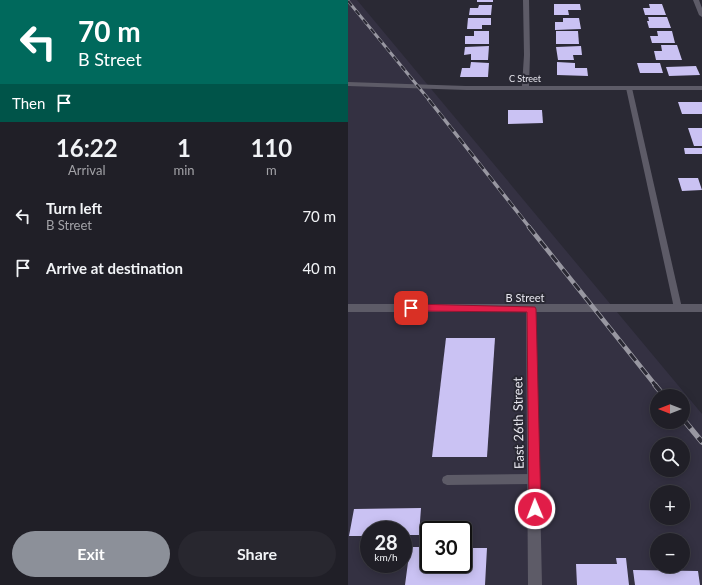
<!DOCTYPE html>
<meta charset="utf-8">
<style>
:root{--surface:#201f27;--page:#28272f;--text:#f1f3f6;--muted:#a2a2a7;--line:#3d3d44;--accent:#8c9099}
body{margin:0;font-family:Lato,sans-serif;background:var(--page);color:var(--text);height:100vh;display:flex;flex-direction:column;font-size:15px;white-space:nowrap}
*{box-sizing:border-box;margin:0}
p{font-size:13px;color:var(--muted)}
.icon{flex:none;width:22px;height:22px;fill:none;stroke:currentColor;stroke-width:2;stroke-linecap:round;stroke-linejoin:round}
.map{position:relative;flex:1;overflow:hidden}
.side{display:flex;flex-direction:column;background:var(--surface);width:348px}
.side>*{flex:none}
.banner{background:#00695c;color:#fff;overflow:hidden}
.needle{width:26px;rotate:270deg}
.controls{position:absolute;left:302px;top:389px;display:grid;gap:8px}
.controls a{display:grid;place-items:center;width:40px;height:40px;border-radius:50%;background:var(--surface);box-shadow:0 2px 10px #0003,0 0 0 1px var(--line);font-size:20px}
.speed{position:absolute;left:12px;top:521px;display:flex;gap:8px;font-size:20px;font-weight:700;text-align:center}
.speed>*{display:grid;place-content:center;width:52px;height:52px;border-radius:50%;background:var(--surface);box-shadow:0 2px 10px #0003,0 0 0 1px var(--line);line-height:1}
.speed small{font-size:10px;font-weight:400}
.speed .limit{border:2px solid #111;border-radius:6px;background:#fff;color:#111}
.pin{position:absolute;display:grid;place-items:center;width:34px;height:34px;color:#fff;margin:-17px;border-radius:8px;box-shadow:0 2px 6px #0006}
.me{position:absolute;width:44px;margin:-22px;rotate:359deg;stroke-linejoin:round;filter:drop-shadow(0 0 3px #0008)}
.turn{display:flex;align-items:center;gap:14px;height:84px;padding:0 12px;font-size:18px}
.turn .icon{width:52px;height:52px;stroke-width:2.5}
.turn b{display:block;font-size:28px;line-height:34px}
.then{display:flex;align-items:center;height:38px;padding:0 12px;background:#0003;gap:8px;font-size:15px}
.eta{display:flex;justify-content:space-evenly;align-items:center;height:68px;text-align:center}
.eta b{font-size:24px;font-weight:700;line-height:28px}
.action{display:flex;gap:8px;margin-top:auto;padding:8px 12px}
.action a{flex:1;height:46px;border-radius:24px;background:var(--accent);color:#fff;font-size:16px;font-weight:700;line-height:46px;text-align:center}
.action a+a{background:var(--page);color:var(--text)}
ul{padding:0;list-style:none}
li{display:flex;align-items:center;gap:12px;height:52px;padding:0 12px}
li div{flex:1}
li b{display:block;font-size:15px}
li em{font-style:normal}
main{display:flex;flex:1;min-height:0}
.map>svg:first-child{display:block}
.built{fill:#343142;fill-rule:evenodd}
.building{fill:#cac2f3}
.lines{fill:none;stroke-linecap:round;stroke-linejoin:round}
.service{fill:#5d5b67;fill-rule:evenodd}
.minor{fill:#5d5b67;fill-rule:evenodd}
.rail-far3-casing{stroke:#9897a1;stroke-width:3}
.rail-far2-casing{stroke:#9897a1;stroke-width:3.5}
.rail-far1-casing{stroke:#9897a1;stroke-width:4.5}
.rail-casing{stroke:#9897a1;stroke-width:5.5}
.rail-far3{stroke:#2a2934;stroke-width:2;stroke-dasharray:6;stroke-linecap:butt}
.rail-far2{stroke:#2a2934;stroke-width:2.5;stroke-dasharray:8;stroke-linecap:butt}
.rail-far1{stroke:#2a2934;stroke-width:3;stroke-dasharray:9;stroke-linecap:butt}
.rail{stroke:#2a2934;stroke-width:4;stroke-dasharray:12;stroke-linecap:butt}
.route{fill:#e11d48;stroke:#92132f}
.labels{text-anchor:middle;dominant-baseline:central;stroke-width:4;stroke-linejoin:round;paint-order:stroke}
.far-street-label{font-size:9px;fill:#e8e7ef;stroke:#2a2934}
.street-label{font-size:11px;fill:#e8e7ef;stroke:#2a2934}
.near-street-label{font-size:13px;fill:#e8e7ef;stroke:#2a2934}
</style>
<main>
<section class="side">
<div class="banner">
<div class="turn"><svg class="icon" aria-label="left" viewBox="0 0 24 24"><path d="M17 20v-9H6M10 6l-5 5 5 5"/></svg><div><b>70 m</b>B Street</div></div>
<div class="then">Then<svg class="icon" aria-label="arrive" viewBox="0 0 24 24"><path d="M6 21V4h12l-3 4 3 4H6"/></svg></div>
</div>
<div class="eta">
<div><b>16:22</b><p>Arrival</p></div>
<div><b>1</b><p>min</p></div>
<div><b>110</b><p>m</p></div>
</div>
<ul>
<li><svg class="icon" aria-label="left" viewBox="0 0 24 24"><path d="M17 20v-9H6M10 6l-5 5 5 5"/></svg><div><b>Turn left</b><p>B Street</p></div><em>70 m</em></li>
<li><svg class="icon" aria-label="arrive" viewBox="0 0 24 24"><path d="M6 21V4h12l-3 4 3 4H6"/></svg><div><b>Arrive at destination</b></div><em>40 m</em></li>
</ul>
<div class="action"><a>Exit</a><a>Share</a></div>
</section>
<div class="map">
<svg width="354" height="585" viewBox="0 0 354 585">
<rect width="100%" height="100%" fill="#2a2934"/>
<!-- built -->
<path class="built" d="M0,0H9L354,414V585H0ZM309,396H335V422H309ZM309,444H335V470H309ZM309,492H335V518H309ZM21,530H55V564H21ZM81,530H115V564H81ZM309,540H335V566H309Z"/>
<!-- building -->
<g class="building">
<rect x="129" y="0" width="16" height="2"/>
<polygon points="206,4 232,4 233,10 220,10 221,15 206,15"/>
<polygon points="301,4 314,4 318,15 297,15 295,8 302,8"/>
<polygon points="131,5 144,5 143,15 121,15 122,8 130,8"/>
<polygon points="300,17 319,17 323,28 301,28 299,21 301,21"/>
<polygon points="120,18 143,18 143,25 134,25 134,29 119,29"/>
<polygon points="215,18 231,18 233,29 207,30 207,22 215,22"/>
<polygon points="126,31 141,31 141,44 117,44 117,36 126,36"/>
<polygon points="208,31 230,31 231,44 208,44"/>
<polygon points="309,31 324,31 327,43 304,43 302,36 310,36"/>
<polygon points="313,45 329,45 334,60 308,60 306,51 314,51"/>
<polygon points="141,46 140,60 123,60 123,54 116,55 117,47"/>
<polygon points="233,46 234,55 225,55 226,60 210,60 208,47"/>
<polygon points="123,62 141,63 140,77 112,77 114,68 122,68"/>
<polygon points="209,62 227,63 227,68 239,68 240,76 209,75"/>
<polygon points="289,63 312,63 315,73 292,73"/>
<polygon points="348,66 352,75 321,76 318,67"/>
<polygon points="330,102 354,102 354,114 334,114"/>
<polygon points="160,110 194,110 195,123 160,124"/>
<polygon points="340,128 354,128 354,146 346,146"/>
<polygon points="336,148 354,148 354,154 337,154"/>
<polygon points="330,178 350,178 354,190 334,191"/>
<polygon points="98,338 147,338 139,457 84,457"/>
<polygon points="73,508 71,535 55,535 55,530 21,530 21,536 1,536 6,509"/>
<polygon points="62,547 81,547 81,564 115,564 115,548 139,548 137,585 57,585"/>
<polygon points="268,558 278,558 281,585 229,585 228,564 269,564"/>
<polygon points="285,570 350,571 352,585 287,585"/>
</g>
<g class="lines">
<!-- service -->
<g class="service">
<polygon points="281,86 284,88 334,308 330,311 326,308 278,88"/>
<polygon points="186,474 190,476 191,479 190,482 186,484 99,485 95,483 94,480 95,477 99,475"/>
</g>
<!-- minor -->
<g class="minor">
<polygon points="175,0 181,0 182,55 181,86 354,86 354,90 118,90 0,86 0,82 118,86 174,86 176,55"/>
<polygon points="345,0 351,0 354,8 354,17 351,15"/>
<polygon points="0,304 354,304 354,312 188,312 194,585 180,585 178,312 0,312"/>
</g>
<defs>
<polyline id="rail-far3" points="0,1 82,101"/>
<polyline id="rail-far2" points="81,100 182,228"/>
<polyline id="rail-far1" points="181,227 308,386"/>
<g id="rail">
<polyline points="307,385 316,396"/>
<polyline points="335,419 354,442"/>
</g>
</defs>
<!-- rail-far3 casing -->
<use href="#rail-far3" class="rail-far3-casing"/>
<!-- rail-far2 casing -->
<use href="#rail-far2" class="rail-far2-casing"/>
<!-- rail-far1 casing -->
<use href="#rail-far1" class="rail-far1-casing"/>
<!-- rail casing -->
<use href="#rail" class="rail-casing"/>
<!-- rail-far3 -->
<use href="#rail-far3" class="rail-far3"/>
<!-- rail-far2 -->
<use href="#rail-far2" class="rail-far2"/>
<!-- rail-far1 -->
<use href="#rail-far1" class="rail-far1"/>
<!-- rail -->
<use href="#rail" class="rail"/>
</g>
<!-- route -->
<polygon class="route" points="63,304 187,307 188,309 193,509 191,513 187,515 183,513 181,509 179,312 63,311 59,308"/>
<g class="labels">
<!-- far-street labels -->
<g class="far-street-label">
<text x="177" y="78">C Street</text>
</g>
<!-- street labels -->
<g class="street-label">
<text x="177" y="297">B Street</text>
</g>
<!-- near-street labels -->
<g class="near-street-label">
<text transform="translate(170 423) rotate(-91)">East 26th Street</text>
</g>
</g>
</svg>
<div class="controls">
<a><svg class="needle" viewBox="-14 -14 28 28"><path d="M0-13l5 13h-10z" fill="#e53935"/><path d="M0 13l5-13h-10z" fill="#a2a2a7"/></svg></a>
<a><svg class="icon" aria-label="search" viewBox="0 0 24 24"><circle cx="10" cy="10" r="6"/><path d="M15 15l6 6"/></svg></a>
<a>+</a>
<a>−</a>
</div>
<div class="speed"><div>28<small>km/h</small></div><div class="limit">30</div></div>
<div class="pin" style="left:63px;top:308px;background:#d93025"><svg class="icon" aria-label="arrive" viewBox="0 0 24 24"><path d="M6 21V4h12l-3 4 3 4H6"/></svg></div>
<svg class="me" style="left:187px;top:509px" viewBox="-20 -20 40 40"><circle r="17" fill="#e11d48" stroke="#fff" stroke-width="3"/><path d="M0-11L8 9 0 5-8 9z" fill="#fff"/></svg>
</div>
</main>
